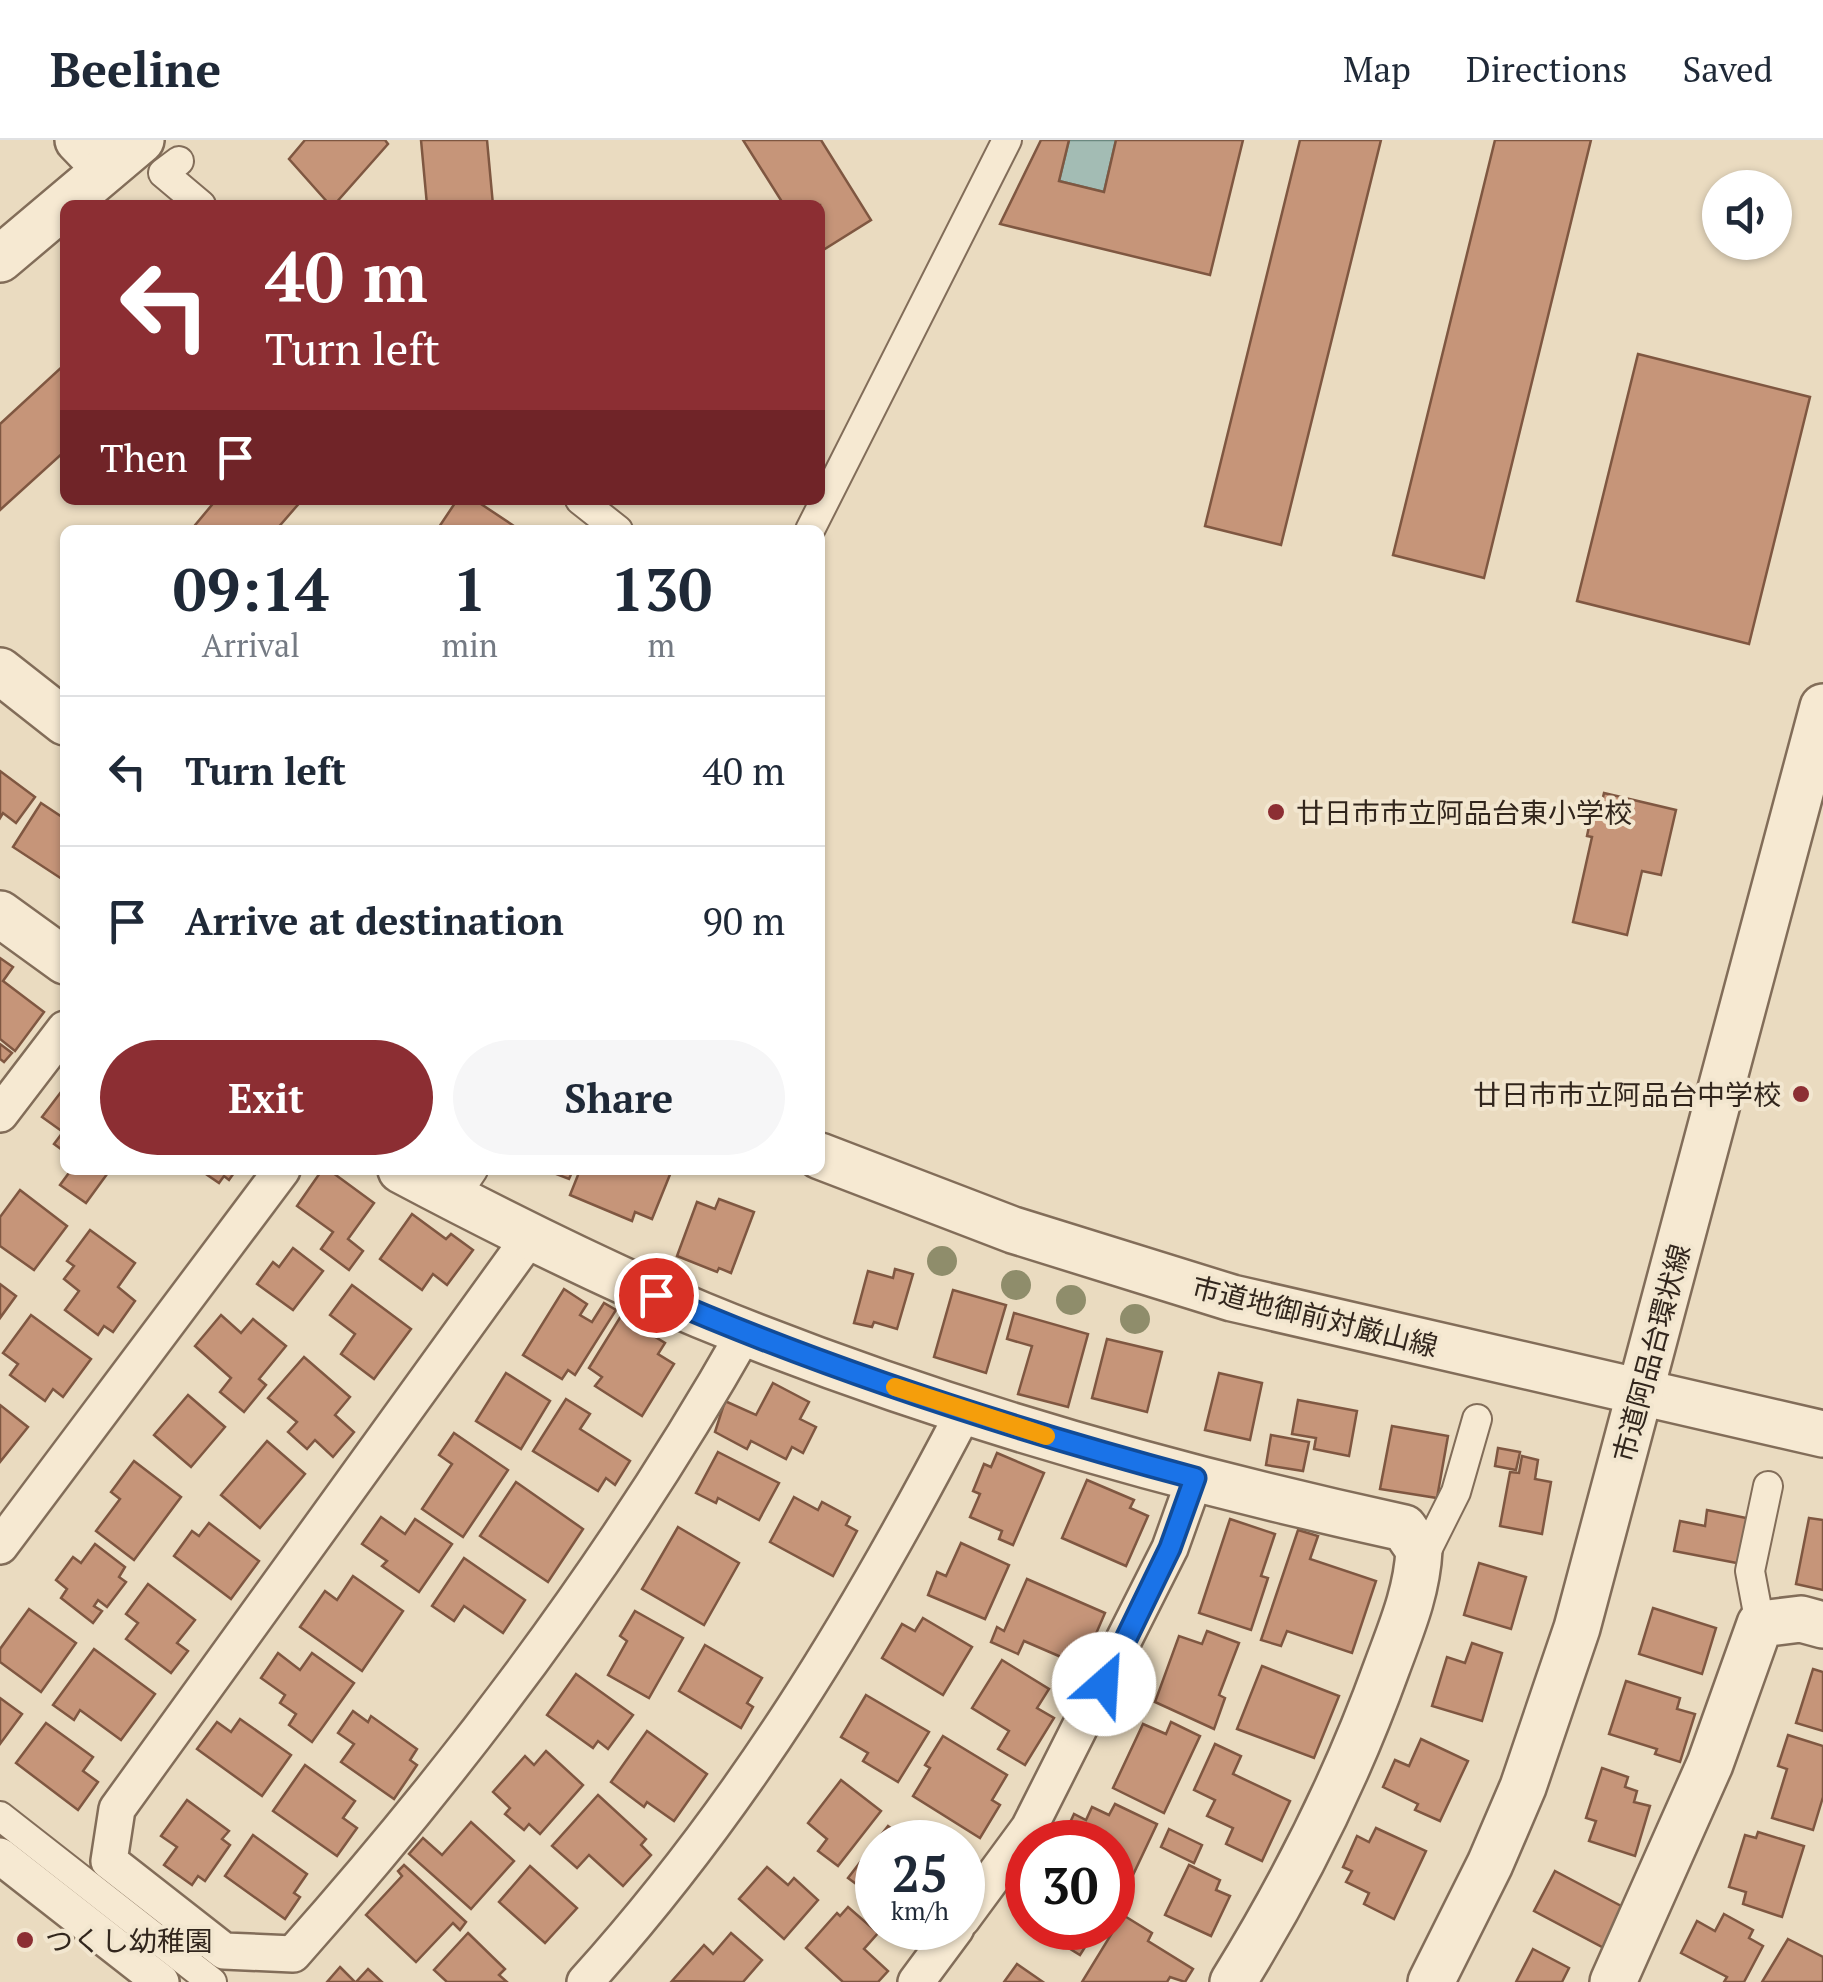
<!DOCTYPE html>
<meta charset="utf-8">
<style>
:root{--surface:#fff;--page:#f6f6f7;--text:#1f2937;--muted:#747a83;--line:#e0e1e3;--accent:#8c2e33}
body{margin:0;font-family:"PT Serif","Noto Sans JP",serif;background:var(--page);color:var(--text);height:100vh;display:flex;flex-direction:column;font-size:38px;white-space:nowrap}
*{box-sizing:border-box;margin:0}
p{font-size:32px;color:var(--muted)}
.icon{flex:none;width:55px;height:55px;fill:none;stroke:currentColor;stroke-width:2;stroke-linecap:round;stroke-linejoin:round}
.map{position:relative;flex:1;overflow:hidden}
.drawer{position:absolute;left:60px;top:385px;width:765px;height:650px;display:flex;flex-direction:column;background:var(--surface);border-radius:15px;box-shadow:0 2px 8px #0004}
.drawer>*{flex:none}
.hud{position:absolute;left:60px;top:60px;width:765px;height:305px;border-radius:15px;box-shadow:0 2px 8px #0004;background:#8c2e33;color:#fff;overflow:hidden}
.fabs{position:absolute;left:1702px;top:30px;display:grid;gap:20px}
.fabs a{display:grid;place-items:center;width:90px;height:90px;border-radius:50%;background:var(--surface);box-shadow:0 2px 8px #0004;font-size:50px}
.speed{position:absolute;left:855px;top:1680px;display:flex;gap:20px;font-size:50px;font-weight:700;text-align:center}
.speed>*{display:grid;place-content:center;width:130px;height:130px;border-radius:50%;background:var(--surface);box-shadow:0 2px 8px #0004;line-height:1}
.speed small{font-size:25px;font-weight:400}
.speed .limit{border:15px solid #d22;background:#fff;color:#111}
.pin{position:absolute;display:grid;place-items:center;width:85px;height:85px;color:#fff;margin:-42px;border:5px solid #fff;border-radius:50%;box-shadow:0 2px 10px #0007}
.me{position:absolute;width:110px;margin:-55px;rotate:26deg;stroke-linejoin:round;filter:drop-shadow(0 0 8px #0008)}
.turn{display:flex;align-items:center;gap:35px;height:210px;padding:0 40px;font-size:45px}
.turn .icon{width:130px;height:130px;stroke-width:2.5}
.turn b{display:block;font-size:70px;line-height:85px}
.then{display:flex;align-items:center;height:95px;padding:0 40px;background:#0003;gap:20px;font-size:38px}
.eta{display:flex;justify-content:space-evenly;align-items:center;height:170px;text-align:center}
.eta b{font-size:60px;font-weight:800;line-height:70px}
.action{display:flex;gap:20px;margin-top:auto;padding:20px 40px}
.action a{flex:1;height:115px;border-radius:60px;background:var(--accent);color:#fff;font-size:40px;font-weight:800;line-height:115px;text-align:center}
.action a+a{background:var(--page);color:var(--text)}
ul{padding:0;list-style:none}
li{display:flex;align-items:center;gap:30px;height:150px;padding:0 40px;border-top:2px solid var(--line)}
li div{flex:1}
li b{display:block;font-size:38px}
li em{font-style:normal}
header{display:flex;align-items:center;gap:60px;box-sizing:border-box;height:140px;padding:0 50px;background:var(--surface);border-bottom:2px solid var(--line)}
header strong{font-size:48px}
nav{display:flex;gap:55px;margin-inline-start:auto;font-size:35px}
.map>svg:first-child{display:block}
.water{fill:#a3bcb4;stroke:#6b8980;stroke-width:2.5}
.building{fill:#c69579;stroke:#7f5741;stroke-width:2.5}
.lines{fill:none;stroke-linecap:round;stroke-linejoin:round}
.pedestrian-casing{stroke:#826d59;stroke-width:32}
.minor-casing{stroke:#826d59;stroke-width:40}
.tertiary-casing{stroke:#826d59;stroke-width:50}
.pedestrian{stroke:#f6e9d2;stroke-width:28}
.minor{stroke:#f6e9d2;stroke-width:35}
.tertiary{stroke:#f6e9d2;stroke-width:45}
.tree{fill:#8f8d6b}
.route-casing{stroke:#114b97;stroke-width:25}
.route{stroke:#1a73e8;stroke-width:18}
.slow{stroke:#f59e0b;stroke-width:18}
.poi-dot{fill:#8c2e33;stroke:#f2e6cf;stroke-width:4}
.labels{text-anchor:middle;dominant-baseline:central;stroke-width:8;stroke-linejoin:round;paint-order:stroke}
.poi-label{font-size:28px;fill:#32261d;stroke:#f2e6cf;text-anchor:start}
.street-label{font-size:28px;fill:#32261d;stroke:#f2e6cf}
</style>
<header>
<strong>Beeline</strong>
<nav><a>Map</a><a>Directions</a><a>Saved</a></nav>
</header>
<div class="map">
<svg width="1823" height="1842" viewBox="0 0 1823 1842">
<rect width="100%" height="100%" fill="#eadbc0"/>
<!-- water -->
<polygon class="water" points="1069,0 1116,0 1104,52 1059,41"/>
<!-- building -->
<g class="building">
<polygon points="305,0 385,0 388,4 334,65 330,65 289,19"/>
<polygon points="421,0 487,0 493,65 427,65"/>
<polygon points="743,0 821,0 871,80 820,112 820,65 784,65"/>
<polygon points="1041,0 1069,0 1059,41 1104,52 1116,0 1243,0 1210,135 1000,84"/>
<polygon points="1300,0 1381,0 1281,405 1205,386"/>
<polygon points="1495,0 1591,0 1484,438 1393,415"/>
<polygon points="1638,214 1810,257 1749,504 1577,461"/>
<polygon points="65,224 65,311 0,370 0,284"/>
<polygon points="216,360 302,360 276,390 191,390"/>
<polygon points="457,360 475,360 517,388 437,390"/>
<polygon points="0,631 35,657 16,683 3,673 0,678"/>
<polygon points="1604,653 1676,670 1661,735 1642,731 1627,795 1573,782 1592,697 1587,696 1592,672 1599,674"/>
<polygon points="41,663 65,679 65,741 13,707"/>
<polygon points="0,818 13,827 3,841 44,872 15,911 0,899"/>
<polygon points="0,904 12,913 4,922 0,919"/>
<polygon points="61,952 65,955 65,1012 54,1004 63,992 42,977"/>
<polygon points="71,1030 110,1030 86,1063 60,1045"/>
<polygon points="200,1030 236,1030 229,1040 224,1036 219,1043"/>
<polygon points="322,1030 329,1030 374,1063 348,1099 363,1111 349,1130 321,1109 333,1092 297,1066"/>
<polygon points="546,1030 573,1030 569,1039"/>
<polygon points="580,1030 667,1030 671,1032 652,1079 635,1072 632,1081 570,1055"/>
<polygon points="20,1050 67,1086 34,1130 0,1106 0,1077"/>
<polygon points="719,1059 754,1072 731,1133 719,1128 717,1132 677,1116 697,1062 715,1069"/>
<polygon points="412,1074 446,1099 451,1094 473,1110 447,1145 433,1134 422,1150 380,1119"/>
<polygon points="90,1090 135,1123 118,1147 135,1161 113,1192 104,1186 98,1195 65,1170 79,1151 64,1139 74,1126 67,1121"/>
<polygon points="293,1108 323,1131 293,1170 257,1144 273,1122 279,1127"/>
<polygon points="895,1129 913,1134 897,1189 874,1182 872,1187 854,1183 868,1131 893,1138"/>
<polygon points="0,1144 16,1156 0,1178"/>
<polygon points="352,1145 411,1189 374,1239 341,1214 355,1194 330,1175"/>
<polygon points="564,1149 587,1164 580,1175 592,1182 604,1163 616,1170 575,1235 568,1230 562,1239 523,1215"/>
<polygon points="953,1150 1006,1165 986,1233 934,1217"/>
<polygon points="1014,1173 1088,1194 1068,1267 1018,1254 1032,1206 1007,1199"/>
<polygon points="31,1175 91,1219 63,1257 53,1249 45,1261 10,1235 18,1224 3,1213"/>
<polygon points="221,1175 241,1193 253,1179 286,1206 259,1239 266,1245 244,1272 220,1252 231,1238 195,1206"/>
<polygon points="621,1176 665,1203 658,1214 674,1224 642,1276 595,1246 602,1237 589,1228"/>
<polygon points="1107,1199 1162,1212 1147,1272 1092,1258"/>
<polygon points="304,1217 350,1257 335,1275 354,1292 333,1317 315,1300 307,1309 288,1292 297,1282 268,1258"/>
<polygon points="506,1233 550,1261 521,1309 476,1281"/>
<polygon points="1219,1233 1262,1243 1250,1300 1205,1290"/>
<polygon points="773,1243 809,1262 800,1279 816,1287 803,1313 792,1307 786,1319 751,1301 747,1309 715,1292 725,1261 756,1275"/>
<polygon points="188,1255 225,1287 191,1327 154,1295"/>
<polygon points="566,1259 590,1274 580,1289 630,1321 615,1345 606,1338 598,1351 533,1311"/>
<polygon points="1298,1260 1357,1271 1349,1316 1314,1309 1316,1298 1292,1294"/>
<polygon points="0,1265 28,1287 0,1322"/>
<polygon points="1392,1286 1448,1296 1437,1358 1380,1349"/>
<polygon points="454,1293 508,1330 463,1397 422,1369 452,1324 439,1315"/>
<polygon points="1271,1295 1309,1302 1303,1331 1266,1325"/>
<polygon points="267,1301 305,1334 260,1388 221,1355"/>
<polygon points="1498,1308 1520,1312 1516,1330 1495,1326"/>
<polygon points="718,1312 779,1343 759,1380 718,1358 716,1363 696,1353"/>
<polygon points="997,1313 1044,1333 1013,1405 999,1399 1002,1391 970,1377 980,1354 973,1351 984,1324 991,1327"/>
<polygon points="1522,1316 1538,1320 1535,1339 1551,1342 1542,1394 1500,1386 1510,1332 1519,1333"/>
<polygon points="134,1321 181,1357 134,1420 96,1391 120,1359 111,1352"/>
<polygon points="1087,1340 1134,1360 1130,1368 1148,1376 1126,1426 1062,1398"/>
<polygon points="516,1342 583,1389 548,1442 480,1396"/>
<polygon points="794,1357 818,1370 822,1362 850,1377 846,1385 857,1391 833,1436 770,1402"/>
<polygon points="1707,1370 1751,1379 1742,1424 1674,1411 1680,1381 1705,1386"/>
<polygon points="381,1377 405,1394 415,1379 452,1404 419,1452 382,1426 387,1421 362,1404"/>
<polygon points="1809,1378 1823,1380 1823,1450 1796,1444"/>
<polygon points="1230,1379 1275,1394 1261,1436 1268,1438 1251,1490 1199,1473"/>
<polygon points="209,1383 259,1421 231,1459 174,1416 192,1391 199,1396"/>
<polygon points="678,1387 739,1423 704,1485 642,1449"/>
<polygon points="1298,1390 1318,1396 1310,1419 1376,1441 1352,1513 1287,1491 1281,1506 1261,1500"/>
<polygon points="961,1403 1009,1425 985,1479 928,1455 937,1432 946,1436"/>
<polygon points="95,1404 125,1427 119,1437 126,1442 107,1467 98,1460 94,1466 102,1471 93,1483 61,1458 67,1449 56,1440 73,1417 81,1423"/>
<polygon points="464,1418 525,1460 503,1493 464,1466 454,1481 432,1466"/>
<polygon points="1479,1423 1526,1437 1511,1489 1464,1475"/>
<polygon points="353,1436 403,1471 362,1531 300,1487 325,1451 337,1460"/>
<polygon points="1027,1439 1105,1473 1082,1526 1024,1501 1018,1514 991,1502 997,1487 1004,1491"/>
<polygon points="148,1444 195,1480 177,1503 188,1511 171,1533 126,1499 138,1483 126,1474"/>
<polygon points="1653,1468 1716,1488 1702,1534 1639,1514"/>
<polygon points="29,1469 76,1503 41,1552 0,1522 0,1509"/>
<polygon points="635,1471 683,1498 649,1558 608,1535 627,1501 620,1496"/>
<polygon points="923,1478 972,1507 943,1555 882,1518 902,1484 915,1491"/>
<polygon points="1207,1491 1239,1503 1219,1555 1225,1558 1214,1589 1155,1562 1179,1496 1202,1504"/>
<polygon points="1472,1503 1502,1513 1482,1581 1432,1566 1447,1517 1465,1523"/>
<polygon points="705,1505 762,1538 747,1563 753,1567 741,1588 679,1551"/>
<polygon points="94,1509 155,1554 121,1600 80,1570 74,1580 53,1565"/>
<polygon points="278,1513 300,1530 312,1513 354,1543 312,1602 289,1585 296,1574 280,1563 285,1555 261,1538"/>
<polygon points="1002,1520 1049,1549 1037,1568 1054,1578 1025,1625 998,1609 1009,1591 972,1568"/>
<polygon points="1262,1526 1339,1556 1314,1618 1237,1589"/>
<polygon points="1813,1529 1823,1532 1823,1591 1796,1583"/>
<polygon points="576,1534 633,1575 608,1609 598,1601 593,1608 547,1575"/>
<polygon points="1626,1541 1680,1558 1677,1569 1695,1574 1680,1622 1655,1614 1657,1609 1609,1594"/>
<polygon points="866,1555 929,1592 898,1642 863,1621 868,1613 841,1597"/>
<polygon points="0,1558 22,1574 0,1604"/>
<polygon points="353,1571 368,1582 371,1576 417,1609 410,1620 417,1625 394,1659 341,1622 354,1604 338,1593"/>
<polygon points="240,1579 291,1615 262,1656 197,1609 217,1582 231,1592"/>
<polygon points="1171,1582 1200,1596 1164,1673 1113,1648 1143,1584 1166,1594"/>
<polygon points="46,1583 93,1617 83,1631 98,1642 78,1670 16,1623"/>
<polygon points="647,1591 707,1634 674,1681 647,1662 644,1667 611,1642"/>
<polygon points="1788,1595 1823,1606 1823,1657 1813,1690 1772,1678 1787,1629 1778,1626"/>
<polygon points="943,1596 1007,1635 992,1660 1000,1665 980,1698 913,1656 930,1628 925,1625"/>
<polygon points="1421,1599 1468,1621 1440,1681 1415,1670 1418,1664 1383,1647 1395,1620 1409,1626"/>
<polygon points="1215,1604 1241,1616 1233,1634 1290,1661 1262,1721 1226,1704 1233,1688 1207,1676 1215,1660 1194,1650"/>
<polygon points="546,1611 583,1645 540,1694 529,1684 524,1690 505,1674 510,1668 493,1652 525,1616 534,1625"/>
<polygon points="305,1625 355,1661 343,1678 357,1688 337,1716 273,1671"/>
<polygon points="1602,1628 1628,1637 1625,1647 1637,1651 1634,1662 1650,1666 1635,1716 1589,1701 1596,1681 1586,1678"/>
<polygon points="841,1640 881,1671 838,1726 818,1711 827,1699 808,1683"/>
<polygon points="598,1655 646,1699 641,1705 651,1715 623,1746 589,1715 577,1728 552,1706"/>
<polygon points="187,1660 229,1691 222,1699 230,1705 205,1741 198,1736 192,1745 164,1725 177,1707 161,1696"/>
<polygon points="1115,1664 1157,1684 1132,1737 1112,1728 1112,1702 1061,1702 1074,1674 1086,1680 1092,1667 1109,1675"/>
<polygon points="471,1682 514,1721 471,1769 409,1714 423,1698 442,1715"/>
<polygon points="888,1686 909,1702 878,1702 878,1760 848,1738"/>
<polygon points="1376,1688 1426,1711 1394,1779 1364,1764 1369,1753 1346,1742 1352,1731 1343,1727 1357,1696 1369,1702"/>
<polygon points="1169,1689 1202,1705 1194,1723 1161,1707"/>
<polygon points="1758,1692 1804,1706 1782,1777 1743,1764 1746,1752 1729,1747 1745,1695 1756,1698"/>
<polygon points="253,1695 307,1734 294,1753 300,1757 285,1779 225,1736"/>
<polygon points="404,1725 466,1782 460,1790 453,1783 416,1822 366,1775 402,1736 398,1731"/>
<polygon points="1189,1725 1220,1740 1216,1750 1230,1756 1211,1796 1165,1775"/>
<polygon points="530,1726 577,1768 545,1803 499,1762"/>
<polygon points="767,1727 788,1745 794,1738 818,1760 784,1799 739,1759"/>
<polygon points="1555,1731 1625,1768 1604,1808 1534,1771"/>
<polygon points="848,1767 878,1793 864,1809 888,1831 878,1842 843,1842 806,1808 837,1773 840,1776"/>
<polygon points="1724,1774 1753,1790 1749,1798 1763,1806 1744,1842 1724,1842 1727,1837 1681,1813 1697,1781 1715,1791"/>
<polygon points="1123,1775 1152,1793 1148,1801 1193,1829 1185,1842 1170,1837 1167,1842 1082,1842"/>
<polygon points="1036,1788 1097,1788 1080,1815"/>
<polygon points="468,1793 505,1829 499,1835 507,1842 447,1842 434,1830"/>
<polygon points="731,1793 762,1820 743,1842 672,1841 704,1805 713,1814"/>
<polygon points="1788,1799 1823,1817 1823,1842 1762,1842"/>
<polygon points="1533,1809 1569,1828 1562,1842 1516,1842"/>
<polygon points="1017,1824 1043,1842 1004,1842"/>
<polygon points="340,1827 355,1842 327,1842"/>
<polygon points="368,1829 382,1842 356,1842"/>
</g>
<g class="lines">
<defs>
<g id="pedestrian">
<polyline points="179,21 163,33 201,65"/>
<polyline points="580,360 618,390"/>
<polyline points="810,390 1007,0"/>
<polyline points="454,1058 473,1030"/>
<polyline points="1419,1426 1456,1352 1477,1279"/>
<polyline points="1760,1484 1750,1431 1768,1346"/>
<polyline points="0,1676 212,1842"/>
</g>
<g id="minor">
<polyline points="0,974 65,889"/>
<path d="M530,1097L117,1669L109,1721L224,1811L293,1814C463,1623 619,1415 745,1192"/>
<polyline points="0,1406 282,1030"/>
<polyline points="0,1716 161,1842"/>
<polyline points="962,1779 1029,1688 1170,1408 1195,1338"/>
<path d="M585,1842C742,1668 857,1478 965,1270"/>
<polyline points="916,1842 956,1788"/>
</g>
<g id="tertiary">
<polyline points="78,0 106,29"/>
<polyline points="0,119 141,0"/>
<polyline points="0,531 65,582"/>
<polyline points="0,774 65,821"/>
<polyline points="820,1016 1013,1090 1232,1158 1823,1294"/>
<path d="M401,1030C499,1082 599,1132 701,1175C927,1268 1165,1336 1404,1388L1419,1410C1417,1452 1401,1489 1387,1527C1347,1638 1295,1742 1233,1842"/>
<polyline points="1431,1842 1490,1724 1523,1647 1577,1488 1823,567"/>
<polyline points="1613,1842 1710,1624 1760,1484 1801,1479 1823,1485"/>
</g>
</defs>
<!-- pedestrian casing -->
<use href="#pedestrian" class="pedestrian-casing"/>
<!-- minor casing -->
<use href="#minor" class="minor-casing"/>
<!-- tertiary casing -->
<use href="#tertiary" class="tertiary-casing"/>
<!-- pedestrian -->
<use href="#pedestrian" class="pedestrian"/>
<!-- minor -->
<use href="#minor" class="minor"/>
<!-- tertiary -->
<use href="#tertiary" class="tertiary"/>
</g>
<!-- trees -->
<g class="tree">
<circle cx="942" cy="1121" r="15"/>
<circle cx="1016" cy="1145" r="15"/>
<circle cx="1071" cy="1160" r="15"/>
<circle cx="1135" cy="1179" r="15"/>
</g>
<g class="lines">
<defs>
<path id="route" d="M656,1155C830,1231 1012,1289 1195,1338L1170,1408L1104,1544"/>
</defs>
<!-- route casing -->
<use href="#route" class="route-casing"/>
<!-- route -->
<use href="#route" class="route"/>
<!-- slow -->
<polyline class="slow" points="895,1247 1046,1296"/>
</g>
<!-- markers -->
<g class="poi-dot">
<circle cx="1276" cy="672" r="10"/>
<circle cx="1801" cy="954" r="10"/>
<circle cx="25" cy="1800" r="10"/>
</g>
<g class="labels">
<!-- poi labels -->
<g class="poi-label">
<text x="1296" y="672">廿日市市立阿品台東小学校</text>
<text x="1781" y="954" text-anchor="end">廿日市市立阿品台中学校</text>
<text x="45" y="1800">つくし幼稚園</text>
</g>
<!-- street labels -->
<g class="street-label">
<text transform="translate(1315 1176) rotate(14)">市道地御前対厳山線</text>
<text transform="translate(1651 1213) rotate(-75)">市道阿品台環状線</text>
</g>
</g>
</svg>
<div class="fabs">
<a><svg class="icon" aria-label="sound" viewBox="0 0 24 24"><path d="M4 9h4l5-4v14l-5-4H4zM17 9q2 3 0 6"/></svg></a>
</div>
<div class="speed"><div>25<small>km/h</small></div><div class="limit">30</div></div>
<div class="pin" style="left:656px;top:1155px;background:#d93025"><svg class="icon" aria-label="arrive" viewBox="0 0 24 24"><path d="M6 21V4h12l-3 4 3 4H6"/></svg></div>
<svg class="me" style="left:1104px;top:1544px" viewBox="-20 -20 40 40"><circle r="19" fill="#fff"/><path d="M0-13L10 11 0 6-10 11z" fill="#1a73e8"/></svg>
<div class="hud">
<div class="turn"><svg class="icon" aria-label="left" viewBox="0 0 24 24"><path d="M17 20v-9H6M10 6l-5 5 5 5"/></svg><div><b>40 m</b>Turn left</div></div>
<div class="then">Then<svg class="icon" aria-label="arrive" viewBox="0 0 24 24"><path d="M6 21V4h12l-3 4 3 4H6"/></svg></div>
</div>
<section class="drawer">
<div class="eta">
<div><b>09:14</b><p>Arrival</p></div>
<div><b>1</b><p>min</p></div>
<div><b>130</b><p>m</p></div>
</div>
<ul>
<li><svg class="icon" aria-label="left" viewBox="0 0 24 24"><path d="M17 20v-9H6M10 6l-5 5 5 5"/></svg><div><b>Turn left</b></div><em>40 m</em></li>
<li><svg class="icon" aria-label="arrive" viewBox="0 0 24 24"><path d="M6 21V4h12l-3 4 3 4H6"/></svg><div><b>Arrive at destination</b></div><em>90 m</em></li>
</ul>
<div class="action"><a>Exit</a><a>Share</a></div>
</section>
</div>
